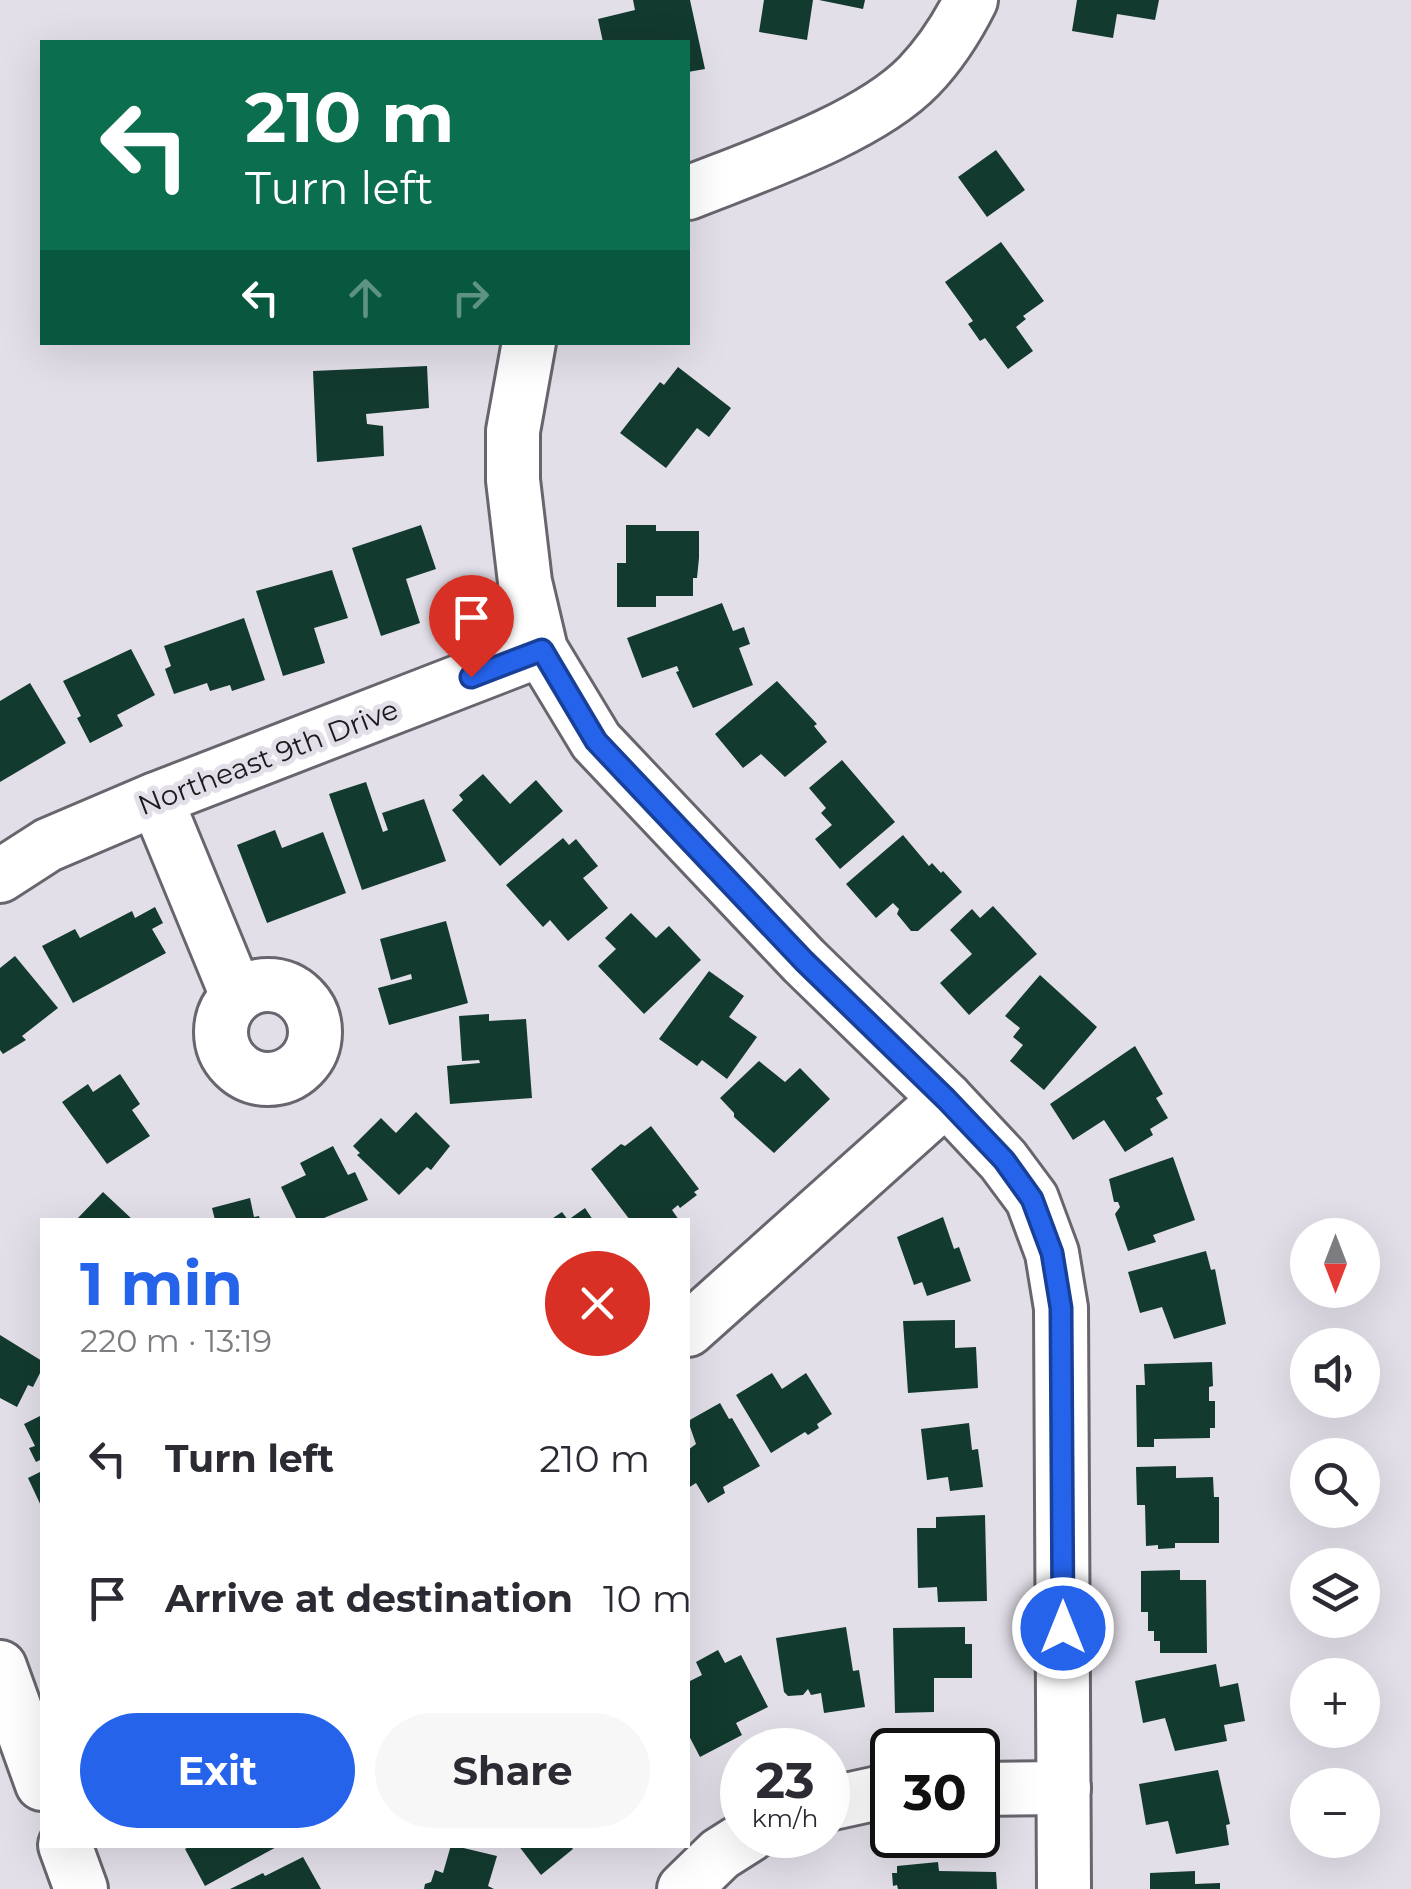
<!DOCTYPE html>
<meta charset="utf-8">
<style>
:root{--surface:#fff;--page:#f7f7f7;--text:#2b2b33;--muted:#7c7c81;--accent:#2563eb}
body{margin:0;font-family:Montserrat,sans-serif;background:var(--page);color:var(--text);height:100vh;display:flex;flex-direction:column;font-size:38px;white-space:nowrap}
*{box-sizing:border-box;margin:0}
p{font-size:32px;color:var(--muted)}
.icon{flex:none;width:55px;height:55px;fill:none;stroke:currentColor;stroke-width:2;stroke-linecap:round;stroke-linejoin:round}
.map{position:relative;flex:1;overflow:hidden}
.panel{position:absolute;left:40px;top:1218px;width:650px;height:630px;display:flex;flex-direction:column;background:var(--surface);border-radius:0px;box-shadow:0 10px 40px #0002}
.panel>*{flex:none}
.hud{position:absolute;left:40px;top:40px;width:650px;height:305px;border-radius:0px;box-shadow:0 10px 40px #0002;background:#0b6e4f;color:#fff;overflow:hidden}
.needle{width:65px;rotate:180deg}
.buttons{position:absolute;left:1290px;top:1218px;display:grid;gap:20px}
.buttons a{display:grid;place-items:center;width:90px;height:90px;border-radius:50%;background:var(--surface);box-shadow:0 10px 40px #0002;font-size:50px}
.speed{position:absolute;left:720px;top:1728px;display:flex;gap:20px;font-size:50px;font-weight:700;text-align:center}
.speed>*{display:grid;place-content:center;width:130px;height:130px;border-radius:50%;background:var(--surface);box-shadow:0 10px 40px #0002;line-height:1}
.speed small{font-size:25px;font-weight:400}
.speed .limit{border:5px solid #111;border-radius:15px;background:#fff;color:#111}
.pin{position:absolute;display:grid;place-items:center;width:85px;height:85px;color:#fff;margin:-102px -42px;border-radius:50% 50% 50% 0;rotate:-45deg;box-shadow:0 0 10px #0007}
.pin .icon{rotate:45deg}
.me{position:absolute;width:110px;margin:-55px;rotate:0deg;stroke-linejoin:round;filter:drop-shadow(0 0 8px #0008)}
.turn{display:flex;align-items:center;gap:35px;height:210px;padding:0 40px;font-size:45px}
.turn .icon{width:130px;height:130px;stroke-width:2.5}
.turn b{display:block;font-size:70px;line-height:85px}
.lanes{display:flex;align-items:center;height:95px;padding:0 40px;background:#0003;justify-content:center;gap:50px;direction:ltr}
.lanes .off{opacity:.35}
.round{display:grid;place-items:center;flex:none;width:105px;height:105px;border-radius:52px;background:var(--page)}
.summary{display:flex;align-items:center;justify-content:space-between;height:170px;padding:0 40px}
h1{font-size:60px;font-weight:700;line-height:75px;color:var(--accent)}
.action{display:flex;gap:20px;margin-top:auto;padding:20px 40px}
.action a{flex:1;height:115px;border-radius:60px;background:var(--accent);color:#fff;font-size:40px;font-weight:700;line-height:115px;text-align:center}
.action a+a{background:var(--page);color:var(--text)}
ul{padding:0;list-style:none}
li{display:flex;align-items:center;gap:30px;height:140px;padding:0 40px}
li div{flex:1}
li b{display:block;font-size:38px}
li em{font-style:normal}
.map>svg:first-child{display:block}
.building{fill:#133a2f}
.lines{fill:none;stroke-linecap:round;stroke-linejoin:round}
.minor-casing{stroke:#69656e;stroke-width:58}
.minor{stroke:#fff;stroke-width:52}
.route-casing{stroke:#184099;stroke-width:25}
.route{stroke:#2563eb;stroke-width:18}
.labels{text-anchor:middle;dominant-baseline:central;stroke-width:10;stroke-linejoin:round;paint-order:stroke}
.street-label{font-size:28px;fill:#1b1a1d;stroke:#e3dfe9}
</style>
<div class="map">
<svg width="1411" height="1889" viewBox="0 0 1411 1889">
<rect width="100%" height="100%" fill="#e3dfe9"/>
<!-- building -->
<g class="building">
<polygon points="633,0 690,0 705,69 688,72 688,42 603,42 598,19 635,10"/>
<polygon points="764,0 813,0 807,40 759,32"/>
<polygon points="819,0 865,0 863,9"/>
<polygon points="1077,0 1159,0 1155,20 1117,14 1113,38 1072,31"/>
<polygon points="996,150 1025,190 987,217 958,177"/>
<polygon points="1001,242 1044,301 1023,316 1026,319 1016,327 1033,351 1008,369 985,338 980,341 968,324 973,321 945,282"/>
<polygon points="427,366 429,408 366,414 367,424 383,426 384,456 317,462 313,371"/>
<polygon points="678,367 731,408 709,437 697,428 666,468 620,433 660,382 664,385"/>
<polygon points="421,525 436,569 406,579 420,623 381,636 352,548"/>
<polygon points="626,525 656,525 656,531 699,531 699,558 697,578 693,578 693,596 656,596 656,607 617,607 617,563 626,563"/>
<polygon points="332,570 348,618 314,628 325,663 283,676 256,591"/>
<polygon points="722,603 733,631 744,627 750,644 739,648 753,685 693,708 676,672 679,671 677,666 642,678 627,638"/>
<polygon points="244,618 265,680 232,691 230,685 210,691 207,683 174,694 165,669 171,666 164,646"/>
<polygon points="131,649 155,695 117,715 123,726 90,743 77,718 81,716 63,681"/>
<polygon points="777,681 817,724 814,726 827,742 785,777 761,754 743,768 715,734"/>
<polygon points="30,683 66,743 0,782 0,701"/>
<polygon points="842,760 895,822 840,869 815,839 832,825 821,813 826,808 809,788"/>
<polygon points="483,774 510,804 536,780 563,811 500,866 452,810 463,800 459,795"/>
<polygon points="366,782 383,832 388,830 382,813 424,799 446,861 362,890 329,794"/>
<polygon points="275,830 282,848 323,832 346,893 267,923 237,845"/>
<polygon points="903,835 929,866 932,863 941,873 943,871 962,892 918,931 911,931 897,914 899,909 893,903 876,918 846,884"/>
<polygon points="563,838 569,845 576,839 598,866 583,878 608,908 568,941 550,920 543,927 506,885"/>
<polygon points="993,906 1037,954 969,1015 940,983 972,954 950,930 972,909 980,918"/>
<polygon points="155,907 163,923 152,929 166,953 73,1003 42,946 75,929 80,938 132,911 135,918"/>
<polygon points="631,913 656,938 669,926 701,960 644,1014 598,966 616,949 605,938"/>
<polygon points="446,921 468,1003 389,1025 378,988 412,979 411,974 391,980 380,939"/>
<polygon points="15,956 58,1008 22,1036 26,1040 3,1054 0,1050 0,968"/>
<polygon points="709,971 744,996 729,1017 757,1037 727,1079 702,1060 697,1066 659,1039"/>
<polygon points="1040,975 1097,1027 1044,1090 1010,1061 1023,1045 1013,1037 1020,1028 1005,1016"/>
<polygon points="489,1014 489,1021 526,1019 532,1098 450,1104 447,1066 480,1063 479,1060 462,1061 459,1016"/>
<polygon points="1135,1046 1163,1094 1156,1098 1168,1118 1150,1129 1153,1135 1125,1152 1104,1120 1073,1140 1050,1104"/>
<polygon points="759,1061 785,1082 800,1068 830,1099 774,1153 734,1117 734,1113 720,1098"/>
<polygon points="120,1074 140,1104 132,1110 150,1136 107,1164 62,1102 88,1084 93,1092"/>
<polygon points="416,1112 450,1146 431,1170 427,1167 399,1195 357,1155 360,1153 353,1146 381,1118 396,1133"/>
<polygon points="651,1126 699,1189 694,1192 697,1195 680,1208 678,1205 672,1210 679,1220 630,1220 591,1169 621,1144 625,1146"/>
<polygon points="333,1146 348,1175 355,1172 368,1200 319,1220 297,1220 281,1187 306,1175 300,1163"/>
<polygon points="1173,1157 1195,1220 1153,1235 1156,1242 1128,1251 1115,1214 1120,1207 1118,1202 1114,1202 1109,1179"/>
<polygon points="103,1192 133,1220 76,1220"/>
<polygon points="250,1198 254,1217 259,1216 260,1220 215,1220 212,1208"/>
<polygon points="585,1208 593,1220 550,1220 562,1212 568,1220"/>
<polygon points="943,1217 954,1249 959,1247 971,1281 927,1296 922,1282 914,1285 897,1237"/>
<polygon points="1206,1251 1211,1270 1215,1269 1226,1324 1174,1339 1162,1307 1140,1313 1128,1272"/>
<polygon points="955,1320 955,1348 976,1347 978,1388 908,1393 903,1321"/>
<polygon points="0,1335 42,1361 42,1369 33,1387 28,1385 17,1407 0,1398"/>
<polygon points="1212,1362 1213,1386 1209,1387 1209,1401 1215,1401 1215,1428 1210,1428 1210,1438 1154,1439 1154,1447 1137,1447 1136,1385 1145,1385 1144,1364"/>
<polygon points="772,1373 782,1389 806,1373 832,1414 817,1424 819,1428 808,1435 805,1432 771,1453 736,1395"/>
<polygon points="720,1403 729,1419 732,1418 760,1466 723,1487 725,1493 708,1503 696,1483 688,1488 688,1450 696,1444 688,1421"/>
<polygon points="42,1415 42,1459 36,1462 29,1448 35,1446 24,1424"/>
<polygon points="969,1423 972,1450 978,1449 983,1487 950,1491 948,1477 927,1480 921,1429"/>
<polygon points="1176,1466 1176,1478 1213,1477 1214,1497 1219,1497 1219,1543 1175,1543 1175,1548 1158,1549 1158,1545 1146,1546 1145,1505 1137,1505 1136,1467"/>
<polygon points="42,1471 42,1508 28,1478"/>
<polygon points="985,1515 987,1601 938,1602 937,1587 918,1588 917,1528 936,1528 936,1517"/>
<polygon points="1180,1570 1180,1580 1206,1580 1207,1653 1160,1653 1160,1641 1154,1641 1154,1631 1148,1631 1148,1612 1141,1612 1141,1571"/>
<polygon points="846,1627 853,1671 859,1670 865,1707 824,1713 821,1693 811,1695 808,1689 803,1695 788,1696 784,1692 776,1638"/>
<polygon points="965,1627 965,1644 972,1644 972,1678 934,1678 934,1712 895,1713 893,1628"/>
<polygon points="718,1650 725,1663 741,1655 768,1707 736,1723 742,1735 700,1757 688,1734 688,1682 702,1675 696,1662"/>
<polygon points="1216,1664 1220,1687 1238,1683 1245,1721 1224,1725 1227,1741 1175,1751 1165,1718 1143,1723 1135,1681"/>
<polygon points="1218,1770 1230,1824 1226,1825 1229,1845 1176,1854 1168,1821 1146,1825 1139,1784"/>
<polygon points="192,1845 280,1845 205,1886 185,1849"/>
<polygon points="451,1845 497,1856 488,1886 494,1889 424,1889 425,1884 431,1882 435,1870 443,1873"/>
<polygon points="518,1845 570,1845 573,1849 541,1875"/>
<polygon points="303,1857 321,1889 230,1889 263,1873 265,1876"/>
<polygon points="938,1862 939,1871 996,1872 997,1889 898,1889 897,1885 893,1886 892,1873 897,1873 897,1866"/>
<polygon points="1195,1871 1195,1884 1220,1883 1220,1889 1150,1889 1150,1873"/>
</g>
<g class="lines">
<defs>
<g id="minor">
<path d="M688,193C756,166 869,128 919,76C941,53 957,28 971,0"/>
<polyline points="529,342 513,431 513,480 525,582 541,650 596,741 804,961 946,1099 1003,1160 1032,1199 1052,1253 1061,1308 1064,1889"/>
<polyline points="156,799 233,986 239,994"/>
<polyline points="0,876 48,845 156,799 541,650"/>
<circle cx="268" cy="1032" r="47"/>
<polyline points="688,1330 946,1099"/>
<polyline points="0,1667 42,1784"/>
<polyline points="978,1789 1064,1788"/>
<polyline points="828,1804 892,1790"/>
<polyline points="65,1845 81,1889"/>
<polyline points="684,1889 720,1854 750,1835"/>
</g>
</defs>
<!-- minor casing -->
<use href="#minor" class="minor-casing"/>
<!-- minor -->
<use href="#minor" class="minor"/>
</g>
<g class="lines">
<defs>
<polyline id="route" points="471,677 542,650 596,741 804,961 946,1099 1004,1160 1032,1199 1052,1253 1061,1308 1063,1628"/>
</defs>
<!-- route casing -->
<use href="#route" class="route-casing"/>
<!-- route -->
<use href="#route" class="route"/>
</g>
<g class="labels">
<!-- street labels -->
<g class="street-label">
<text transform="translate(268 757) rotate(-21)">Northeast 9th Drive</text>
</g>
</g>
</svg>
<div class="buttons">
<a><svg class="needle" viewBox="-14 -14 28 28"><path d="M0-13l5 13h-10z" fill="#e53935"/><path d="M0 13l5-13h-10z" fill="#7c7c81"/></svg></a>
<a><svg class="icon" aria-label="sound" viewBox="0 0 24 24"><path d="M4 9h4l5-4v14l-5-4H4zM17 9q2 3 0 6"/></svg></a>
<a><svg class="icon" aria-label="search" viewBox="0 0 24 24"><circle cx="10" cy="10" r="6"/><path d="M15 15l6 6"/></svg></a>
<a><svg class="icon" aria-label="layers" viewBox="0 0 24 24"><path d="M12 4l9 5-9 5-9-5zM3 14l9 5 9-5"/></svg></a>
<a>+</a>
<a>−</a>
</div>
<div class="speed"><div>23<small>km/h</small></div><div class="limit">30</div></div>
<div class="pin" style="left:471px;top:677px;background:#d93025"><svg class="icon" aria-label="arrive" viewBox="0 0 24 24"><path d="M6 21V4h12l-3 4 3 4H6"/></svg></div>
<svg class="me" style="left:1063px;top:1628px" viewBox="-20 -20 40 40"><circle r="17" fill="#2563eb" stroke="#fff" stroke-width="3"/><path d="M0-11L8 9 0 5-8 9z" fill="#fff"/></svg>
<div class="hud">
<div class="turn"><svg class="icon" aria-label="left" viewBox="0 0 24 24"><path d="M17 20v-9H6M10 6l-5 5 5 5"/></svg><div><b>210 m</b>Turn left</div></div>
<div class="lanes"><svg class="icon" aria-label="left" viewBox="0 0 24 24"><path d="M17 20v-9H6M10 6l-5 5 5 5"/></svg><svg class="icon off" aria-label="ahead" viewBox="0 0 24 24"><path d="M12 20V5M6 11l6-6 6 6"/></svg><svg class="icon off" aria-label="right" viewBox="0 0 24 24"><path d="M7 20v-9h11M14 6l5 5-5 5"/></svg></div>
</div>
<section class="panel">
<div class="summary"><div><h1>1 min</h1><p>220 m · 13:19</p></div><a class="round" style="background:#d93025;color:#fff"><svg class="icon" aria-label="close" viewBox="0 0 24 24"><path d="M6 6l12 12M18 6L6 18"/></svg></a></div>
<ul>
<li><svg class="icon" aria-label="left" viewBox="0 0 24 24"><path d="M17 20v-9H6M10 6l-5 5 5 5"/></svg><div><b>Turn left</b></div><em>210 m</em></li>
<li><svg class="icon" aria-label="arrive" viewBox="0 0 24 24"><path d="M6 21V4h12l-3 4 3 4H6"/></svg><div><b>Arrive at destination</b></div><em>10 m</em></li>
</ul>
<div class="action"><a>Exit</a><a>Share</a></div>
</section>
</div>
